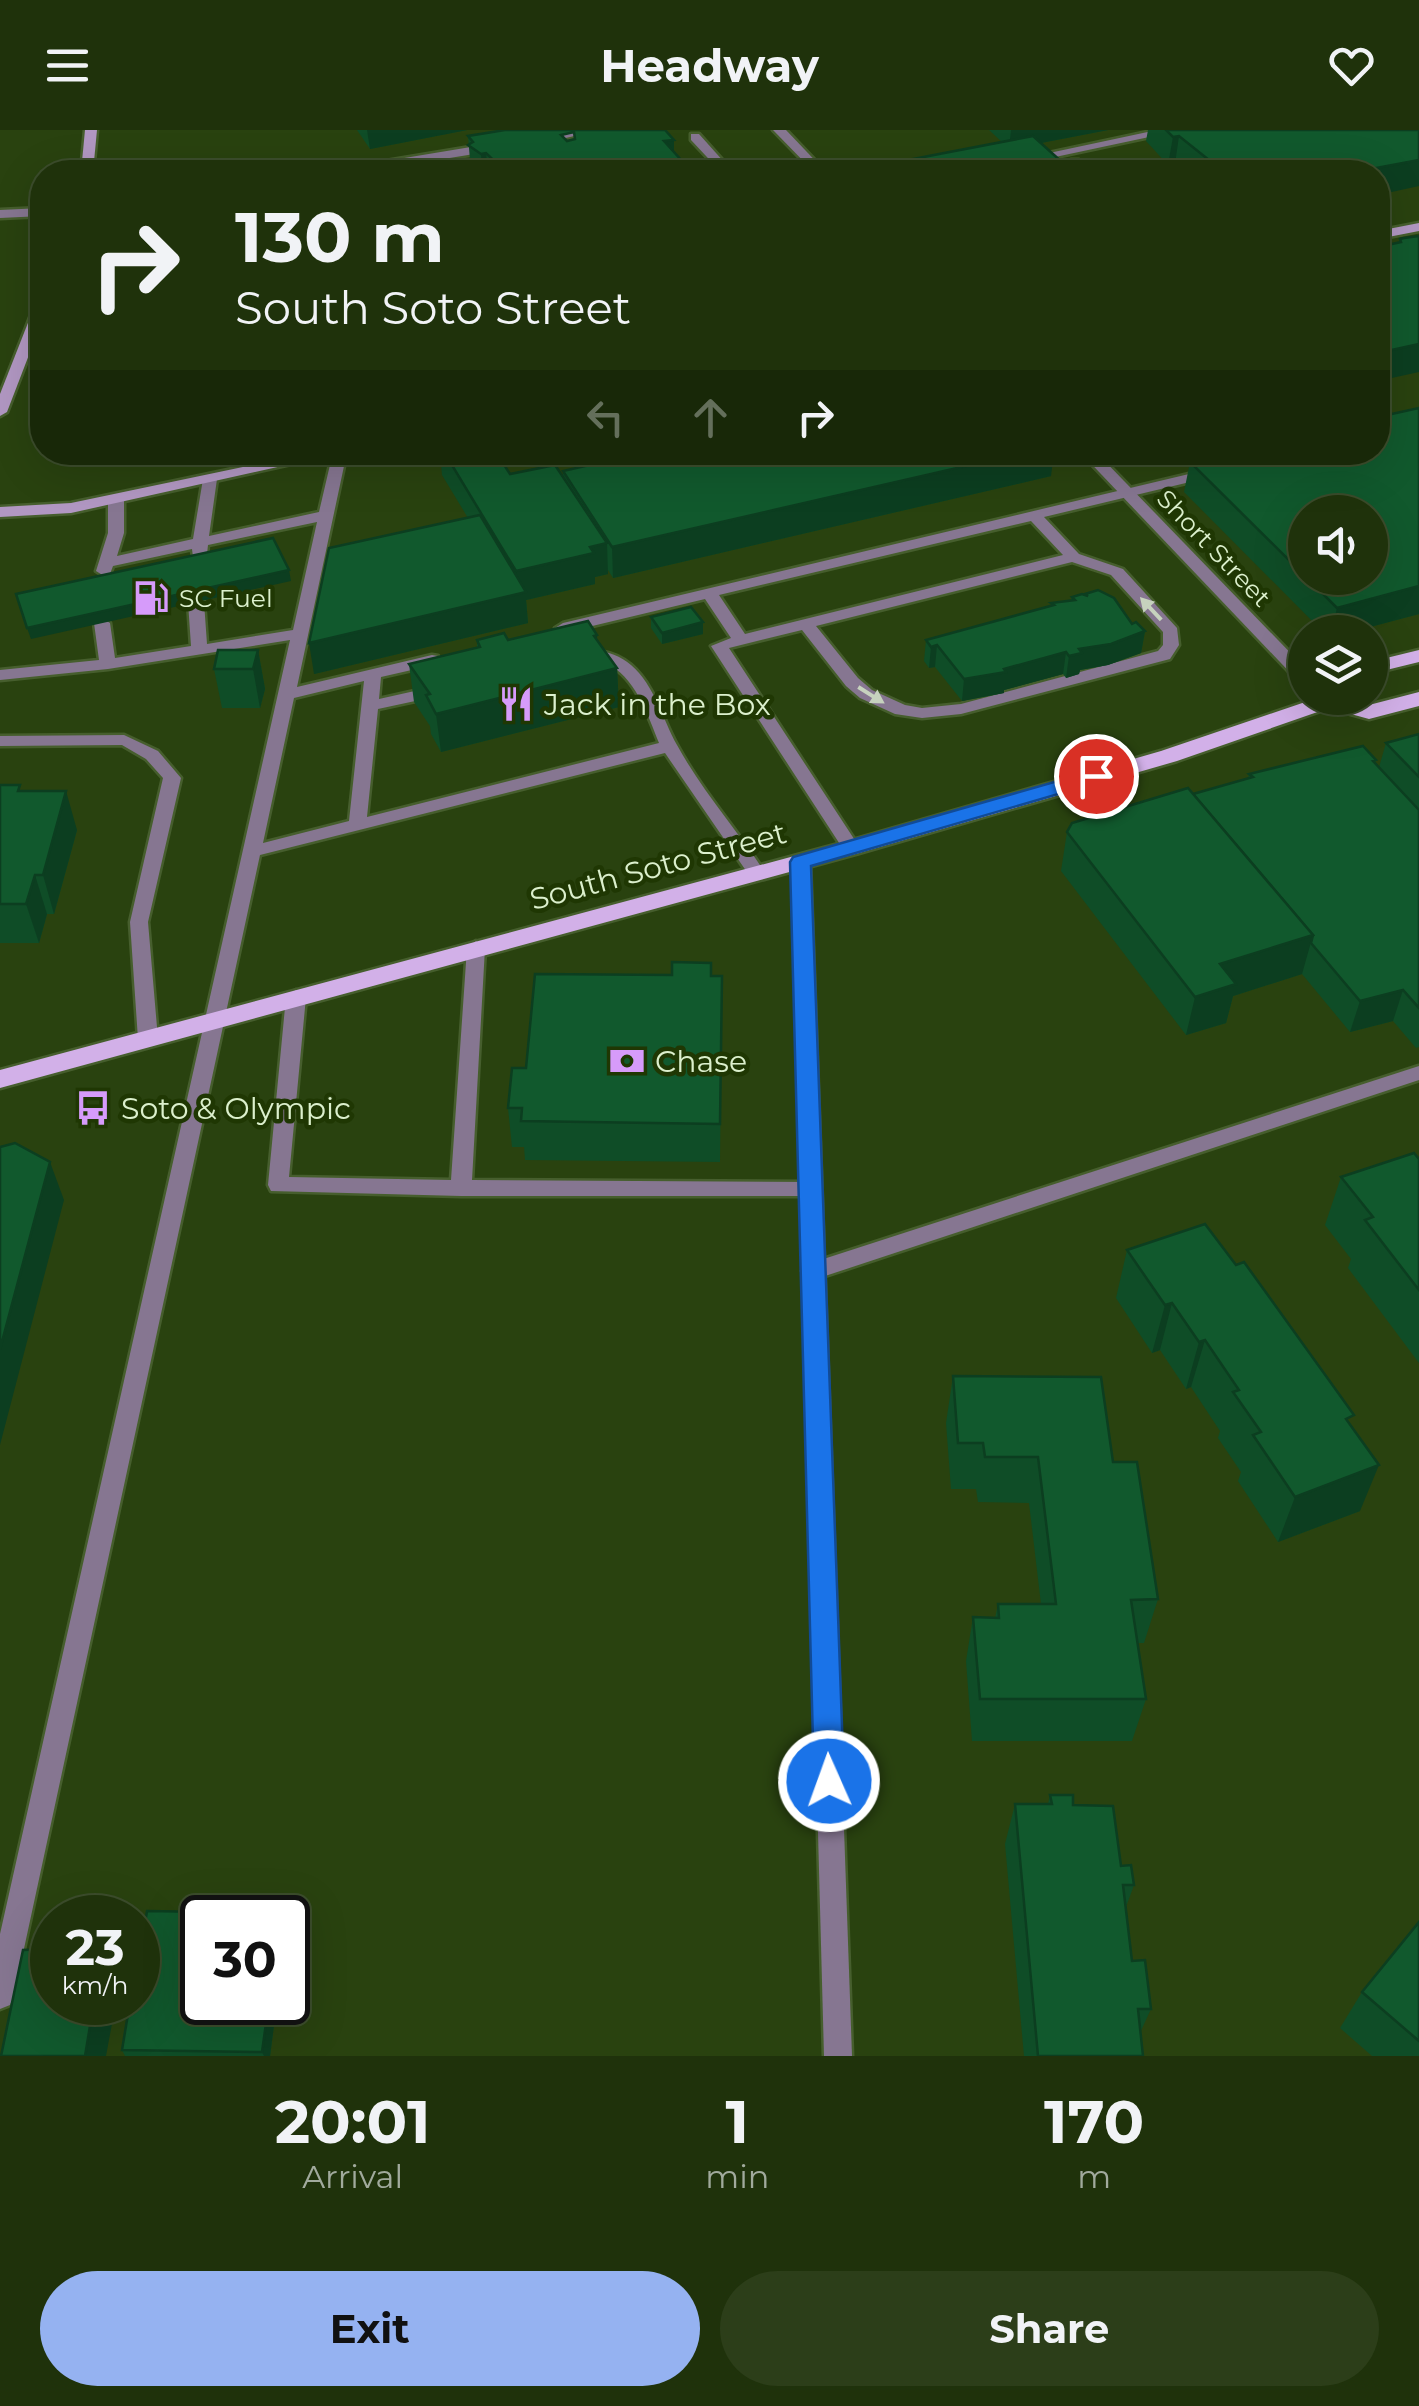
<!DOCTYPE html>
<style>
:root{--surface:#1f320b;--page:#2c3e19;--text:#f1f3f6;--muted:#a1aa9d;--line:#3c4d2c;--accent:#95b2f1}
body{margin:0;font-family:Montserrat,sans-serif;background:var(--page);color:var(--text);height:100vh;display:flex;flex-direction:column;font-size:38px;white-space:nowrap}
*{box-sizing:border-box;margin:0}
p{font-size:32px;color:var(--muted)}
.icon{flex:none;width:55px;height:55px;fill:none;stroke:currentColor;stroke-width:2;stroke-linecap:round;stroke-linejoin:round}
.map{position:relative;height:1926px;overflow:hidden}
.sheet{display:flex;flex-direction:column;background:var(--surface);flex:1}
.sheet>*{flex:none}
.banner{position:absolute;left:30px;top:30px;width:1360px;height:305px;border-radius:40px;box-shadow:0 10px 40px #0002,0 0 0 2px var(--line);background:#1f320b;color:var(--text);overflow:hidden}
.tools{position:absolute;left:1288px;top:365px;display:grid;gap:20px}
.tools a{display:grid;place-items:center;width:100px;height:100px;border-radius:50%;background:var(--surface);box-shadow:0 10px 40px #0002,0 0 0 2px var(--line);font-size:50px}
.speed{position:absolute;left:30px;top:1765px;display:flex;gap:20px;font-size:50px;font-weight:700;text-align:center}
.speed>*{display:grid;place-content:center;width:130px;height:130px;border-radius:50%;background:var(--surface);box-shadow:0 10px 40px #0002,0 0 0 2px var(--line);line-height:1}
.speed small{font-size:25px;font-weight:400}
.speed .limit{border:5px solid #111;border-radius:15px;background:#fff;color:#111}
.pin{position:absolute;display:grid;place-items:center;width:85px;height:85px;color:#fff;margin:-42px;border:5px solid #fff;border-radius:50%;box-shadow:0 2px 10px #0007}
.me{position:absolute;width:110px;margin:-55px;rotate:358deg;stroke-linejoin:round;filter:drop-shadow(0 0 8px #0008)}
.turn{display:flex;align-items:center;gap:35px;height:210px;padding:0 40px;font-size:45px}
.turn .icon{width:130px;height:130px;stroke-width:2.5}
.turn b{display:block;font-size:70px;line-height:85px}
.lanes{display:flex;align-items:center;height:95px;padding:0 40px;background:#0003;justify-content:center;gap:50px;direction:ltr}
.lanes .off{opacity:.35}
.eta{display:flex;justify-content:space-evenly;align-items:center;height:170px;text-align:center}
.eta b{font-size:60px;font-weight:700;line-height:70px}
.action{display:flex;gap:20px;margin-top:auto;padding:20px 40px}
.action a{flex:1;height:115px;border-radius:60px;background:var(--accent);color:#111;font-size:40px;font-weight:700;line-height:115px;text-align:center}
.action a+a{background:var(--page);color:var(--text)}
header{display:flex;justify-content:space-between;align-items:center;height:130px;padding:0 40px;background:var(--surface);font-size:45px;font-weight:700}
.map>svg:first-child{display:block}
.lines{fill:none;stroke-linecap:round;stroke-linejoin:round}
.lane-casing{stroke:#465e2d;stroke-width:5}
.street-casing{stroke:#465e2d;stroke-width:5}
.secondary-casing{stroke:#465e2d;stroke-width:5}
.primary-casing{stroke:#465e2d;stroke-width:5}
.lane{fill:#867691;fill-rule:evenodd}
.street{fill:#867691;fill-rule:evenodd}
.secondary{fill:#b197c2;fill-rule:evenodd}
.primary{fill:#d2b0e8;fill-rule:evenodd}
.wall{fill:#0f4d27;fill-rule:evenodd}
.shaded-wall{fill:#0c3e20}
.building{fill:#11592d;stroke:#0c3e20;stroke-width:2.5;fill-rule:evenodd}
.oneway{fill:#c6d2be}
.route{fill:#1a73e8;stroke:#114b97;stroke-width:2.5}
.labels{text-anchor:middle;dominant-baseline:central;stroke-width:9;stroke-linejoin:round;paint-order:stroke}
.far-street-label{font-size:25px;fill:#dcf0cd;stroke:#1f3703}
.far-poi-label{font-size:25px;fill:#dcf0cd;stroke:#1f3703;text-anchor:start}
.poi-label{font-size:30px;fill:#dcf0cd;stroke:#1f3703;text-anchor:start}
.street-label{font-size:30px;fill:#dcf0cd;stroke:#1f3703}
</style>
<header><svg class="icon" aria-label="menu" viewBox="0 0 24 24"><path d="M4 6h16M4 12h16M4 18h16"/></svg>Headway<svg class="icon" aria-label="heart" viewBox="0 0 24 24"><path d="M12 20l-8-8c-3-5 5-10 8-4 3-6 11-1 8 4z"/></svg></header>
<div class="map">
<svg width="1419" height="1926" viewBox="0 0 1419 1926">
<rect width="100%" height="100%" fill="#29420f"/>
<g class="lines">
<defs>
<g id="lane">
<polygon points="1157,0 1182,0 1027,33 1021,29"/>
<polygon points="691,4 699,4 733,42 721,42 691,10"/>
<polygon points="1071,30 1079,30 1091,42 1078,42 1069,33"/>
<polygon points="42,78 42,86 0,88 0,80"/>
<path d="M333,322H347L297,557L432,525L438,526V534L381,547L379,569L437,556L445,561L443,565L378,579L367,687L659,613C648,586 635,545 605,533C593,529 584,534 574,527C590,515 616,522 631,535C655,556 662,588 677,615C702,661 738,701 766,744L763,748H751L665,623L260,725L14,1865L10,1875L0,1879V1804L290,510L108,539L0,550V540L99,530L94,493L102,488L110,493L115,528L191,516L188,472L196,467L204,472L207,514L293,500L317,392L208,415L207,424L199,429L193,427L192,419L113,436L110,444L104,446L96,441L108,403V369L116,364L124,369V403L117,426L193,409L203,349L210,345L217,349L209,406L319,382ZM364,551L349,691L263,713L294,568Z"/>
<path d="M1210,339L1217,343L1215,346L1044,387L1079,424L1123,439L1177,498L1179,515L1170,529L961,584L922,588L895,584L860,568L846,556L802,500L729,518L860,718L851,724L845,722L711,516L731,508L705,469L563,503L555,498L563,493ZM1031,391L1063,425L745,504L719,465ZM1072,432L1111,445L1163,502V515L1158,521L961,574L922,578L905,575L872,560L858,548L816,496Z"/>
<polygon points="124,605 158,621 181,648 148,792 158,909 148,916 138,909 130,792 163,648 146,629 122,615 0,616 0,606"/>
<polygon points="476,811 485,818 472,1050 811,1052 818,1054 821,1060 818,1066 461,1066 271,1061 268,1055 286,867 296,860 306,867 289,1047 451,1050 467,818"/>
<polygon points="1419,936 1419,950 813,1150 805,1147 802,1141 805,1135"/>
</g>
<g id="street">
<polygon points="575,0 601,0 539,14 533,10"/>
<polygon points="773,0 786,0 826,42 814,42"/>
<polygon points="495,13 499,14 499,20 363,42 338,42 344,38"/>
<polygon points="1080,322 1096,322 1305,538 1305,553 1299,552"/>
<polygon points="801,726 810,732 852,1926 824,1926 792,732"/>
</g>
<g id="secondary">
<polygon points="85,0 97,0 93,42 81,42"/>
<polygon points="1419,93 1419,101 1378,109 1378,101"/>
<polygon points="42,171 42,191 7,282 0,286 0,264 35,175"/>
<polygon points="314,322 345,322 71,383 0,387 0,377 71,373"/>
</g>
<g id="primary">
<polygon points="1419,520 1419,532 1370,544 1370,532"/>
<polygon points="1419,562 1419,576 1369,589 1329,578 1177,631 859,723 0,958 0,940 846,712 1161,621 1317,568 1340,568 1369,575"/>
</g>
</defs>
<!-- lane casing -->
<use href="#lane" class="lane-casing"/>
<!-- street casing -->
<use href="#street" class="street-casing"/>
<!-- secondary casing -->
<use href="#secondary" class="secondary-casing"/>
<!-- primary casing -->
<use href="#primary" class="primary-casing"/>
<!-- lane -->
<use href="#lane" class="lane"/>
<!-- street -->
<use href="#street" class="street"/>
<!-- secondary -->
<use href="#secondary" class="secondary"/>
<!-- primary -->
<use href="#primary" class="primary"/>
</g>
<!-- wall -->
<g class="wall">
<polygon points="357,0 467,0 370,19"/>
<path d="M505,0H665L674,22L692,42H471L468,6ZM574,2L575,9L567,11L561,5ZM642,32H653L656,36L648,39Z"/>
<polygon points="989,0 1108,0 1041,13 1073,42 912,42 913,29 1002,12"/>
<polygon points="1148,0 1419,0 1378,42 1185,42 1175,34 1168,35 1146,11"/>
<path d="M1419,278V484L1351,502H1323L1184,362L1190,332L1230,322H1378V287ZM1305,382H1370V448H1305Z"/>
<polygon points="440,322 496,322 510,344 563,348 563,341 1051,346 613,448 608,440 608,444 595,447 595,454 526,470 528,493 314,544 468,388 442,345"/>
<polygon points="1072,467 1145,501 1141,523 1108,535 1080,540 1079,544 1066,548 1063,544 1004,560 1004,563 962,571 935,537 929,538 924,531 926,510 1051,476 1051,473 1071,470"/>
<polygon points="651,487 703,504 662,514 651,498"/>
<polygon points="477,510 597,510 617,538 619,577 441,622 431,604 430,596 414,572 409,534 477,517"/>
<polygon points="258,520 265,559 260,578 222,578 214,539"/>
<polygon points="1419,604 1419,917 1416,918 1393,891 1350,902 1302,844 1233,866 1226,893 1186,905 1061,741 1067,702 1248,649 1249,644 1376,630 1375,633 1379,637 1386,613"/>
<polygon points="0,655 22,661 77,700 54,784 47,784 39,813 0,813"/>
<polygon points="711,846 722,846 720,1032 525,1030 524,1017 512,1017 508,978 526,938"/>
<polygon points="1419,1029 1419,1233 1348,1138 1351,1129 1325,1095 1341,1047"/>
<polygon points="1127,1120 1350,1295 1360,1381 1278,1412 1238,1351 1241,1342 1218,1308 1220,1301 1191,1257 1186,1259 1160,1220 1152,1223 1116,1168"/>
<polygon points="953,1246 1113,1332 1158,1469 1144,1513 1138,1513 1146,1569 1132,1611 972,1611 966,1531 973,1487 995,1488 998,1474 1041,1474 1029,1373 978,1372 976,1359 951,1359 946,1293"/>
<polygon points="1050,1665 1073,1675 1121,1736 1134,1755 1126,1777 1132,1831 1151,1879 1140,1903 1143,1926 1024,1926 1005,1714 1015,1674 1048,1674"/>
<polygon points="147,1781 281,1783 282,1788 202,1788 202,1872 277,1872 270,1926 125,1926 122,1920 130,1872 138,1872 138,1834"/>
<polygon points="1419,1792 1419,1926 1372,1926 1340,1898 1362,1862"/>
</g>
<!-- shaded-wall -->
<g class="shaded-wall">
<polygon points="367,0 467,0 370,19"/>
<polygon points="1011,0 1108,0 1009,19"/>
<polygon points="1179,6 1175,34 1168,35 1173,7"/>
<polygon points="674,10 674,42 664,11"/>
<polygon points="486,23 488,42 482,42 481,24"/>
<polygon points="1419,30 1419,56 1378,65 1378,42 1355,42"/>
<polygon points="1419,214 1419,242 1378,251 1378,223"/>
<polygon points="1027,322 1054,322 1051,346 613,448 612,417"/>
<polygon points="607,413 608,444 595,447 595,454 526,470 528,493 314,544 309,513 517,464 516,441"/>
<polygon points="289,440 291,451 31,509 27,498"/>
<polygon points="1419,456 1419,484 1351,502 1331,502 1337,478"/>
<polygon points="703,492 703,504 662,514 662,503"/>
<polygon points="1145,501 1141,523 1108,535 1080,540 1079,544 1066,548 1069,526 1079,519"/>
<polygon points="597,505 598,543 617,538 619,577 441,622 436,584"/>
<polygon points="937,515 935,537 929,538 931,517"/>
<polygon points="258,520 265,559 260,578 253,539"/>
<polygon points="1066,522 1063,544 1004,560 1004,563 962,571 964,549"/>
<polygon points="66,661 77,700 54,784 43,745"/>
<polygon points="35,745 47,784 39,813 26,774"/>
<polygon points="1313,805 1302,844 1233,866 1226,893 1186,905 1195,867 1220,834"/>
<polygon points="1403,860 1393,891 1350,902 1360,871"/>
<polygon points="50,1032 64,1070 0,1315 0,1219"/>
<polygon points="1172,1173 1160,1220 1152,1223 1165,1175"/>
<polygon points="1205,1210 1191,1257 1186,1259 1199,1212"/>
<polygon points="1379,1335 1360,1381 1278,1412 1295,1367"/>
<polygon points="94,1872 116,1872 106,1926 85,1926"/>
<polygon points="269,1872 277,1872 270,1926 264,1926 262,1922"/>
</g>
<!-- building -->
<g class="building">
<path d="M505,0H665L674,10L664,11L692,42H506L486,23L481,24L468,15L473,12L468,6ZM574,2L575,9L567,11L561,5ZM638,32H653L656,36L646,40Z"/>
<polygon points="1166,0 1419,0 1419,30 1355,42 1224,42 1179,6 1173,7"/>
<polygon points="1033,6 1073,42 927,42 913,29"/>
<polygon points="802,30 813,42 740,42"/>
<polygon points="329,35 329,42 288,42"/>
<polygon points="1419,106 1419,214 1378,223 1378,117 1401,112 1400,109 1404,108"/>
<polygon points="1419,278 1419,456 1337,478 1307,448 1370,448 1370,382 1305,382 1305,446 1190,332 1230,322 1378,322 1378,287"/>
<polygon points="444,322 496,322 510,344 555,335 607,413 590,417 594,423 516,441"/>
<polygon points="647,322 1027,322 612,417 563,341"/>
<polygon points="480,385 526,462 309,513 329,418"/>
<polygon points="273,408 289,440 27,498 16,464"/>
<polygon points="1098,460 1114,468 1132,494 1136,492 1145,501 1111,514 1079,519 1082,523 1069,526 1066,522 1004,539 1006,542 964,549 937,515 931,517 926,510 1054,475 1051,473 1075,470 1072,467 1082,464 1088,466 1085,464"/>
<polygon points="691,477 703,492 662,503 651,487"/>
<polygon points="588,491 597,505 594,506 617,538 436,584 426,565 430,564 409,534 480,517 477,510 504,503 508,510"/>
<polygon points="218,520 258,520 253,539 214,539"/>
<polygon points="1419,604 1419,647 1386,613"/>
<polygon points="1363,616 1376,630 1373,631 1419,680 1419,878 1403,860 1360,871 1311,813 1313,805 1193,664 1253,647 1249,644"/>
<polygon points="0,655 20,655 18,661 66,661 43,745 35,745 26,774 0,774"/>
<polygon points="1188,658 1313,805 1220,834 1236,854 1195,867 1067,702 1072,693"/>
<polygon points="672,832 711,833 711,846 722,846 720,994 521,991 522,978 508,978 512,938 526,938 535,844 672,845"/>
<polygon points="15,1013 50,1032 0,1219 0,1017"/>
<polygon points="1414,1023 1419,1029 1419,1160 1365,1090 1373,1087 1341,1047"/>
<polygon points="1205,1094 1236,1135 1244,1132 1354,1285 1346,1289 1379,1335 1295,1367 1253,1305 1261,1302 1233,1262 1239,1260 1205,1210 1199,1212 1172,1173 1165,1175 1127,1120"/>
<polygon points="953,1246 1101,1247 1113,1332 1137,1332 1158,1469 1131,1470 1146,1569 980,1569 973,1487 999,1488 998,1474 1056,1474 1038,1327 985,1327 983,1313 958,1313"/>
<polygon points="1050,1665 1073,1665 1073,1675 1113,1676 1121,1736 1131,1735 1134,1755 1123,1755 1132,1831 1145,1830 1151,1879 1138,1879 1143,1926 1038,1926 1015,1674 1052,1674"/>
<polygon points="147,1781 281,1783 280,1788 202,1788 202,1872 269,1872 262,1922 122,1920 130,1872 138,1872 138,1834"/>
<polygon points="1419,1792 1419,1911 1362,1862"/>
<polygon points="52,1819 52,1872 94,1872 85,1926 1,1926 23,1820"/>
</g>
<!-- one-way arrows -->
<defs><path id="oneway-solid" d="M-6-.8H1V-3.2L6.5 0L1 3.2V.8H-6Z" transform="scale(2.5)"/></defs>
<g class="oneway">
<use href="#oneway-solid" transform="translate(1151 479) rotate(-133)"/>
<use href="#oneway-solid" transform="translate(871 565) rotate(32)"/>
</g>
<!-- route -->
<polygon class="route" points="1096,640 1106,646 1103,651 811,736 844,1651 839,1661 829,1665 819,1661 814,1651 790,732 793,727"/>
<!-- icons -->
<defs>
<symbol id="fuel-bare" viewBox="-9 -9 18 18"><path d="M-5.5-6h7V0h2V4h1.3V-2.5L3-4.5l.8-.8L6-3V5H2.5V1h-1V6h-7ZM-4.2-4.7v3.2H.2V-4.7Z" fill="#d69bfa" stroke="#1f3703" stroke-width="2.5" paint-order="stroke"/></symbol>
<symbol id="restaurant-bare" viewBox="-9 -9 18 18"><path d="M-5-6h1v4h1v-4h1v4h1v-4h1v5L-1.5 .5V6h-2V.5L-5-1ZM5-6V6H3V1.5H1.5Q1.5-4 5-6Z" fill="#d69bfa" stroke="#1f3703" stroke-width="2.5" paint-order="stroke"/></symbol>
<symbol id="bank-bare" viewBox="-9 -9 18 18"><path d="M-6-4H6V4H-6ZM0-2.3a2.3 2.3 0 1 0 0 4.6a2.3 2.3 0 1 0 0-4.6Z" fill="#d69bfa" stroke="#1f3703" stroke-width="2.5" paint-order="stroke"/></symbol>
<symbol id="bus-bare" viewBox="-9 -9 18 18"><path d="M-5-6H5V4H4V6H2V4H-2V6H-4V4H-5ZM-3.5-4V0h7V-4ZM-3.5 1.2v1.5H-2V1.2ZM2 1.2v1.5H3.5V1.2Z" fill="#d69bfa" stroke="#1f3703" stroke-width="2.5" paint-order="stroke"/></symbol>
</defs>
<g fill-rule="evenodd">
<use href="#fuel-bare" x="126" y="443" width="50" height="50"/>
<use href="#restaurant-bare" x="491" y="549" width="50" height="50"/>
<use href="#bank-bare" x="602" y="906" width="50" height="50"/>
<use href="#bus-bare" x="68" y="953" width="50" height="50"/>
</g>
<g class="labels">
<!-- far-street labels -->
<g class="far-street-label">
<text transform="translate(1214 418) rotate(46)">Short Street</text>
</g>
<!-- far-poi labels -->
<g class="far-poi-label">
<text x="179" y="468">SC Fuel</text>
</g>
<!-- poi labels -->
<g class="poi-label">
<text x="544" y="574">Jack in the Box</text>
<text x="655" y="931">Chase</text>
<text x="121" y="978">Soto &amp; Olympic</text>
</g>
<!-- street labels -->
<g class="street-label">
<text transform="translate(658 736) rotate(-15)">South Soto Street</text>
</g>
</g>
</svg>
<div class="tools">
<a><svg class="icon" aria-label="sound" viewBox="0 0 24 24"><path d="M4 9h4l5-4v14l-5-4H4zM17 9q2 3 0 6"/></svg></a>
<a><svg class="icon" aria-label="layers" viewBox="0 0 24 24"><path d="M12 4l9 5-9 5-9-5zM3 14l9 5 9-5"/></svg></a>
</div>
<div class="speed"><div>23<small>km/h</small></div><div class="limit">30</div></div>
<div class="pin" style="left:1096px;top:646px;background:#d93025"><svg class="icon" aria-label="arrive" viewBox="0 0 24 24"><path d="M6 21V4h12l-3 4 3 4H6"/></svg></div>
<svg class="me" style="left:829px;top:1651px" viewBox="-20 -20 40 40"><circle r="17" fill="#1a73e8" stroke="#fff" stroke-width="3"/><path d="M0-11L8 9 0 5-8 9z" fill="#fff"/></svg>
<div class="banner">
<div class="turn"><svg class="icon" aria-label="right" viewBox="0 0 24 24"><path d="M7 20v-9h11M14 6l5 5-5 5"/></svg><div><b>130 m</b>South Soto Street</div></div>
<div class="lanes"><svg class="icon off" aria-label="left" viewBox="0 0 24 24"><path d="M17 20v-9H6M10 6l-5 5 5 5"/></svg><svg class="icon off" aria-label="ahead" viewBox="0 0 24 24"><path d="M12 20V5M6 11l6-6 6 6"/></svg><svg class="icon" aria-label="right" viewBox="0 0 24 24"><path d="M7 20v-9h11M14 6l5 5-5 5"/></svg></div>
</div>
</div>
<section class="sheet">
<div class="eta">
<div><b>20:01</b><p>Arrival</p></div>
<div><b>1</b><p>min</p></div>
<div><b>170</b><p>m</p></div>
</div>
<div class="action"><a>Exit</a><a>Share</a></div>
</section>
